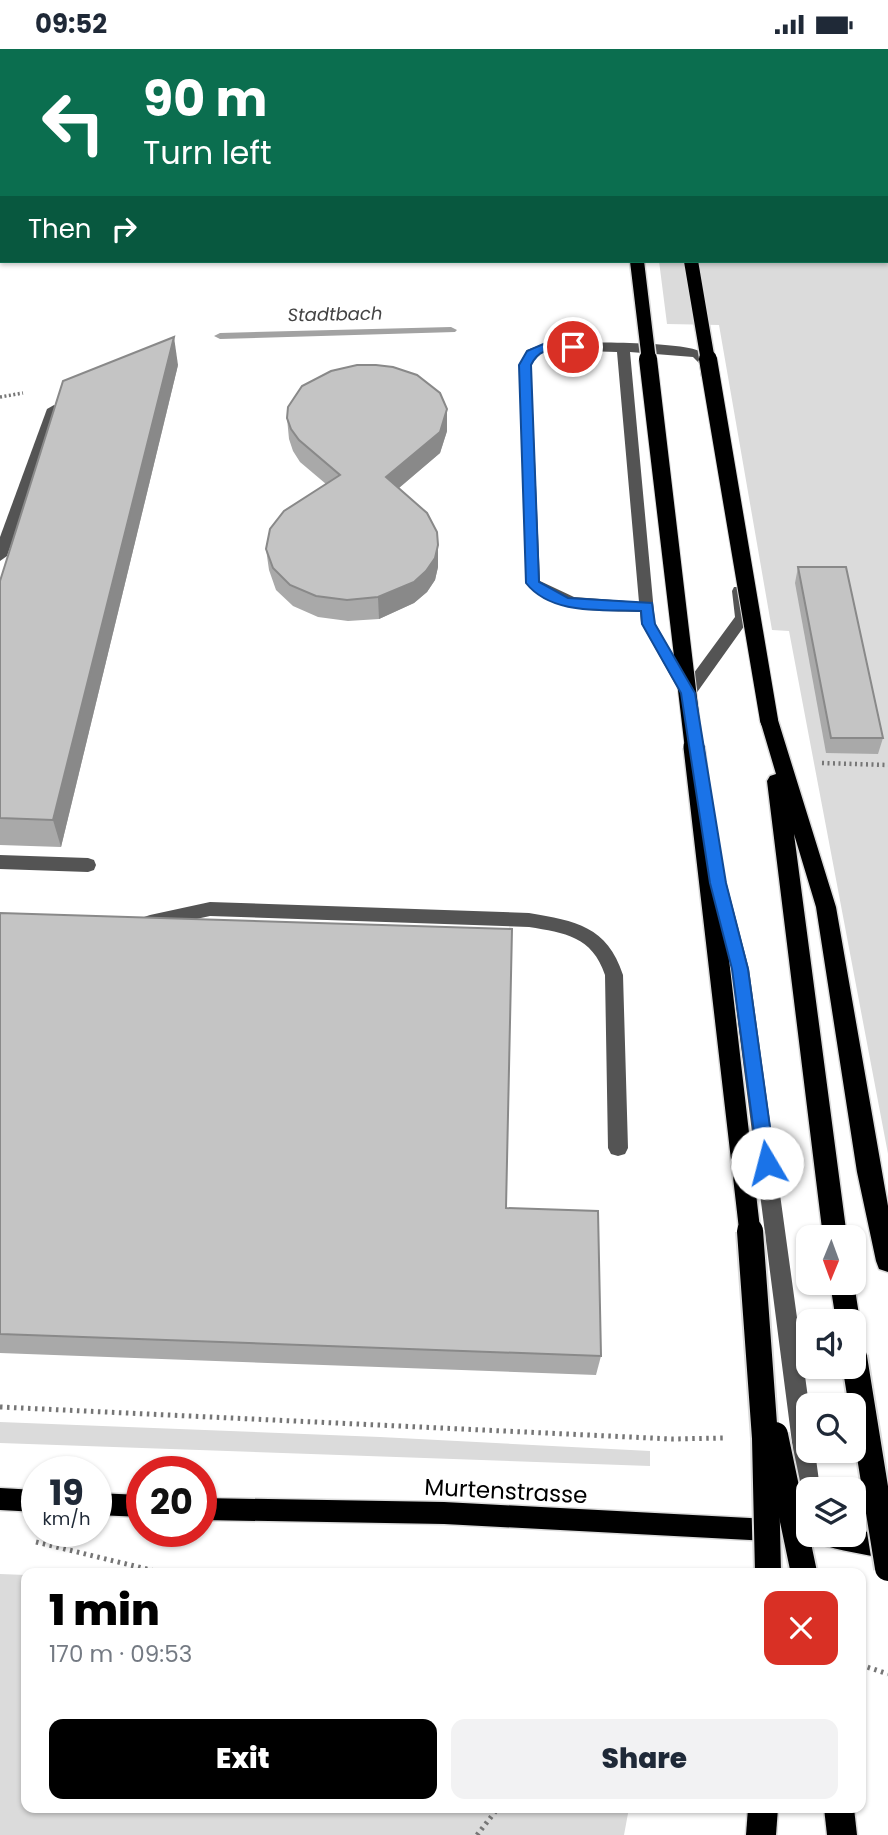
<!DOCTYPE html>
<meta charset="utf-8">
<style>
:root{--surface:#fff;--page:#f2f2f3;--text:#1f2937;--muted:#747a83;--accent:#000}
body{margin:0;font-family:Poppins,sans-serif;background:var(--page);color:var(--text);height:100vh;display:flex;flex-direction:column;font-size:26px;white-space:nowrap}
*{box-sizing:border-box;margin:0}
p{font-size:23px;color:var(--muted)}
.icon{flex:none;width:38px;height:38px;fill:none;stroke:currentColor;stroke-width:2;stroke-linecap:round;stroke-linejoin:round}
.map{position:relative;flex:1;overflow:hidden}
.drawer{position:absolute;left:21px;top:1519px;width:845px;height:245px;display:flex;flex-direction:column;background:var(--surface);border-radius:14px;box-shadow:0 2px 5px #0004}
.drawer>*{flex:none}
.banner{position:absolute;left:0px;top:0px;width:889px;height:214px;box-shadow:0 2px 5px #0004;background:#0b6e4f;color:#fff;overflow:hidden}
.needle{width:46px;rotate:181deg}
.tools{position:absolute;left:796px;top:1176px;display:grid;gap:14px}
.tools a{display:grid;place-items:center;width:70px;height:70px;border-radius:14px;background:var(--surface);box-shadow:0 2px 5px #0004;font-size:35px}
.speed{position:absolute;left:21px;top:1407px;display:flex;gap:14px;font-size:35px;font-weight:700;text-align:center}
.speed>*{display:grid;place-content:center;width:91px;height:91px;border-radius:50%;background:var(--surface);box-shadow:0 2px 5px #0004;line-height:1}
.speed small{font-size:18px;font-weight:400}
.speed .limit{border:10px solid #d22;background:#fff;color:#111}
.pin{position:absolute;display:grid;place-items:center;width:60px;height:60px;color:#fff;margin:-30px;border:4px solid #fff;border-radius:50%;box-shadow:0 2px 7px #0007}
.me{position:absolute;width:77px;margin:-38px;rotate:352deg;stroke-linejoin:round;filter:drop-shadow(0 0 5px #0008)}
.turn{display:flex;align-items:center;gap:24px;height:147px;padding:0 28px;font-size:32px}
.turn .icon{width:91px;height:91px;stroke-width:2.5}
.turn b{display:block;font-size:49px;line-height:60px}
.then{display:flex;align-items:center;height:66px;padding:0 28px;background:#0003;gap:14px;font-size:26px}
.round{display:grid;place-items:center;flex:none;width:74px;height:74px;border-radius:14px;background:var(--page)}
.head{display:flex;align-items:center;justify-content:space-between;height:119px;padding:0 28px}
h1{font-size:42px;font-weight:800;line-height:52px;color:var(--accent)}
.button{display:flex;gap:14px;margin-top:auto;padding:14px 28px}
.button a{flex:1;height:80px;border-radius:14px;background:var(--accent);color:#fff;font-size:28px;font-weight:800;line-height:80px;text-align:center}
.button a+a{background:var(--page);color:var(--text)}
.status{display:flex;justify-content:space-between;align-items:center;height:49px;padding:0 35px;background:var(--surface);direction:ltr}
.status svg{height:19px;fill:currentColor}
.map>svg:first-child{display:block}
.green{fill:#dbdbdb}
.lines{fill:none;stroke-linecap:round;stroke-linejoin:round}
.stream{fill:#a2a2a2;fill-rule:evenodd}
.major-casing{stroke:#dbdbdb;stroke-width:3}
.highway-casing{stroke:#dbdbdb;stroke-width:3}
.path-far3{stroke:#767676;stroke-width:2.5;stroke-dasharray:1 2.5;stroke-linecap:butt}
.path-far2{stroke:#767676;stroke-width:3.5;stroke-dasharray:2 2.5;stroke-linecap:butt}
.path-far1{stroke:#767676;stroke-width:4.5;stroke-dasharray:2 3.5;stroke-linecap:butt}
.path{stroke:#767676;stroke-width:5;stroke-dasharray:2.5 4.5;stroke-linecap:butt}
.minor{fill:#545454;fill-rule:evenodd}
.major{fill:#000;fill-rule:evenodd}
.highway{fill:#000;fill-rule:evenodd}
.highway-bridge-far3-casing{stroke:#dbdbdb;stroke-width:17;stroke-linecap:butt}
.highway-bridge-far2-casing{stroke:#dbdbdb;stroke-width:20;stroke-linecap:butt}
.highway-bridge-far1-casing{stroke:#dbdbdb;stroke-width:24;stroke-linecap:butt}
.highway-bridge-casing{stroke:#dbdbdb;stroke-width:30;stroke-linecap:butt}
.highway-bridge-far3{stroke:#000;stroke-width:14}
.highway-bridge-far2{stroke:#000;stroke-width:18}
.highway-bridge-far1{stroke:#000;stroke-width:21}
.highway-bridge{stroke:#000;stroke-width:26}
.wall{fill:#a9a9a9}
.shaded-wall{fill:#898989}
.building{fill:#c4c4c4;stroke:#898989;stroke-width:2}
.route{fill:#1a73e8;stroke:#114b97;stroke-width:2}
.labels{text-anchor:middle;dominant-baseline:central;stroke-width:5;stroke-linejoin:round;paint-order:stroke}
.far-water-label{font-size:18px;font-style:italic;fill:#434343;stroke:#fff}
.near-street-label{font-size:23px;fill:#000;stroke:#fff}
</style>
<div class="status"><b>09:52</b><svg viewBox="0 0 49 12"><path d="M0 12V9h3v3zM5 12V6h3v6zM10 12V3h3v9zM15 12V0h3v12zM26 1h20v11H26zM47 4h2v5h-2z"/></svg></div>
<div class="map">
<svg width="888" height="1786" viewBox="0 0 888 1786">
<rect width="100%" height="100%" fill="#fff"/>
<!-- green -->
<g class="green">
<polygon points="633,0 888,0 888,1105 789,582 772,581 719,276 667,275 659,212 887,212 887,2"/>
<polygon points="0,1373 380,1388 650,1402 650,1417 0,1394"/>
<polygon points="0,1525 26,1526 26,1759 629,1759 624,1786 0,1786"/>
</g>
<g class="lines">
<!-- stream -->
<polygon class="stream" points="451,278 457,281 455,283 220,290 214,287 220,284"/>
<defs>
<g id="major">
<polygon points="0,1439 37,1441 37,1463 0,1461"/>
<polygon points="96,1444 142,1446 142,1468 96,1466"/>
<path d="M201,1449L444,1453L805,1472L808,1473V1486H854V1479L888,1489V1511C865,1504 840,1503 818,1494L815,1486L813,1491L805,1494L444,1475L201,1471Z"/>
</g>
<g id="highway">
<rect x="606" y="0" width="12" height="2"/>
<rect x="649" y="0" width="12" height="2"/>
<polygon points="769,664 776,666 778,671 836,858 888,1157 888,1223 879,1220 876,1212 857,1123 816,858 794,785 847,1188 823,1188 767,732 770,727 776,725 760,671 762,666"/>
<polygon points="830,1234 854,1234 860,1272 857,1280 854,1281 854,1272 836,1272"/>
<polygon points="748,1759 778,1759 776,1786 746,1786"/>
<polygon points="824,1759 854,1759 857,1786 827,1786"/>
</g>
</defs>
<!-- major casing -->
<use href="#major" class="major-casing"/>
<!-- highway casing -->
<use href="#highway" class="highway-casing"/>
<!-- path-far3 -->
<polyline class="path-far3" points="887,163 888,169"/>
<!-- path-far2 -->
<polyline class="path-far2" points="0,348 23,344"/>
<!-- path-far1 -->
<polyline class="path-far1" points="822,714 888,716"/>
<!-- path -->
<g class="path">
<polyline points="0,1358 672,1390 724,1389"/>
<polyline points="36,1493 155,1522 177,1524"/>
<polyline points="861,1616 888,1625"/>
<polyline points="477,1786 498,1759"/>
</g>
<!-- minor -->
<g class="minor">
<path d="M548,293C576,294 686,291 703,304C712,311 712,318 713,328L707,332L701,328L699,314L693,308L630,303L655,574L688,632L735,568L732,542L734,538H744L746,542L750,569L693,649H683L641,574L640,563C605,562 550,565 526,534L519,316L527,301ZM550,301L617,303L639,553L574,548L540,532L531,316L536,306Z"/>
<polygon points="54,356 61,360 7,507 0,512 0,488 47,360"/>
<polygon points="0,806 88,809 94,811 96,816 94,821 88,823 0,820"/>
<polygon points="717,821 723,823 725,828 749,920 809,1356 808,1402 815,1402 820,1440 808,1440 808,1451 801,1448 798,1440 731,920 709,828 711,823"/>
<path d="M210,853L529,864C576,872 607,877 623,926L628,1099L625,1105L618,1107L611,1105L608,1099L605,926C592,887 565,884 529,878L210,867L150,880L144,878L141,873L144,868L150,866Z"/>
</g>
<!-- major -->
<use href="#major" class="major"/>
<!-- highway -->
<use href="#highway" class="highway"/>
<defs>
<g id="highway-bridge-far3">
<polyline points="637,212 649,312"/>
<polyline points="691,212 708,312"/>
</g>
<g id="highway-bridge-far2">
<polyline points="648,310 694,700"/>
<polyline points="708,310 769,671"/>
</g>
<polyline id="highway-bridge-far1" points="694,698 750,1184"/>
<g id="highway-bridge">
<polyline points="750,1182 765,1389 768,1524"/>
<polyline points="854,1308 888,1519"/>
<polyline points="775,1386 804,1524"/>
</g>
</defs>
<!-- highway-bridge-far3 casing -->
<use href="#highway-bridge-far3" class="highway-bridge-far3-casing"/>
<!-- highway-bridge-far2 casing -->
<use href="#highway-bridge-far2" class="highway-bridge-far2-casing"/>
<!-- highway-bridge-far1 casing -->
<use href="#highway-bridge-far1" class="highway-bridge-far1-casing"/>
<!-- highway-bridge casing -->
<use href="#highway-bridge" class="highway-bridge-casing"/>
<!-- highway-bridge-far3 -->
<use href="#highway-bridge-far3" class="highway-bridge-far3"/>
<!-- highway-bridge-far2 -->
<use href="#highway-bridge-far2" class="highway-bridge-far2"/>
<!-- highway-bridge-far1 -->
<use href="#highway-bridge-far1" class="highway-bridge-far1"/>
<!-- highway-bridge -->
<use href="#highway-bridge" class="highway-bridge"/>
</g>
<!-- wall -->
<g class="wall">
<polygon points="178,316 61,798 0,796 0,532"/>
<polygon points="447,360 447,382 440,404 399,439 438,496 438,518 435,531 427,543 414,554 379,570 348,572 318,568 293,557 276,541 269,521 266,500 326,435 300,413 293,402 289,390 287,369"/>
<polygon points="798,518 883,689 878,705 826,704 795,534"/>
<polygon points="0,864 506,1159 601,1307 596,1326 0,1304"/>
</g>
<!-- shaded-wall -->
<g class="shaded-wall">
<polygon points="174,288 178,316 61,798 53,771"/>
<polygon points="447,360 447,382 440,404 387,449 386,428"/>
<polygon points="438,496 438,518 435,531 427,543 414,554 379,570 378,548"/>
</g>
<!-- building -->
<g class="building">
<polygon points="174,288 53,771 0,769 0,532 63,332"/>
<polygon points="357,316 376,316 393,318 417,326 440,344 447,360 440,383 386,428 427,464 437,483 438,496 435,509 426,522 414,533 378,548 347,551 316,547 290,536 273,519 266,500 270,480 284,462 340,426 299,391 291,380 287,369 288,358 302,337 331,322"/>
<polygon points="798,518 846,518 883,689 831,689"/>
<polygon points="0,864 512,880 506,1159 598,1162 601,1307 0,1285"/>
</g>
<!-- route -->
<path class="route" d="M548,293L573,294L578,298C562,309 544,290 531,316L539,533L568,549L652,554L655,575L695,644L726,834L748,920L775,1114L773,1120L767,1122L760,1120L758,1114L732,920L710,834L681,644L642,575L641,562C604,560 552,567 526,534L519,316L527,302Z"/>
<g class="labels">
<!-- far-water labels -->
<g class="far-water-label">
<text transform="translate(335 265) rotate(-1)">Stadtbach</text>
</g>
<!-- near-street labels -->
<g class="near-street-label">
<text transform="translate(506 1442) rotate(3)">Murtenstrasse</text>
</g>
</g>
</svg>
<div class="tools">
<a><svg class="needle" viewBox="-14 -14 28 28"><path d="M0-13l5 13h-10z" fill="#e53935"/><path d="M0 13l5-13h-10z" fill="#747a83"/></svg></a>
<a><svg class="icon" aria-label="sound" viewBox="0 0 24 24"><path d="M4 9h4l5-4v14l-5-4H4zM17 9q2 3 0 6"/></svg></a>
<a><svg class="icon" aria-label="search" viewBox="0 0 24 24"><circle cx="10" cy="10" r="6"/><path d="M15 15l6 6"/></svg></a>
<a><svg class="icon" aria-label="layers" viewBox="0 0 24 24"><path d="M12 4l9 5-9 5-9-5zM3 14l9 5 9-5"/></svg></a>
</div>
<div class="speed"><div>19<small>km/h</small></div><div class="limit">20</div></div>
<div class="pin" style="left:573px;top:298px;background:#d93025"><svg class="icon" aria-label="arrive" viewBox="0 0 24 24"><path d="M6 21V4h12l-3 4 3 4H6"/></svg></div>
<svg class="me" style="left:767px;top:1114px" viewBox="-20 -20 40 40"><circle r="19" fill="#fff"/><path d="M0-13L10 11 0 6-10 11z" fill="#1a73e8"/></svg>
<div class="banner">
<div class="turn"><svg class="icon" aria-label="left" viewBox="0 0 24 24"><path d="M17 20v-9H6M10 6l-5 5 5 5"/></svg><div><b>90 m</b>Turn left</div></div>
<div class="then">Then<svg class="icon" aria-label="right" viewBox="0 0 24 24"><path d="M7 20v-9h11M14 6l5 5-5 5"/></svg></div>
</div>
<section class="drawer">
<div class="head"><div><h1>1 min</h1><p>170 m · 09:53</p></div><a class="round" style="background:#d93025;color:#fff"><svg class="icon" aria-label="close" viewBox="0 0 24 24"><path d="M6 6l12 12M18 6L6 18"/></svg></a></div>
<div class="button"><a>Exit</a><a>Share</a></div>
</section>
</div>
